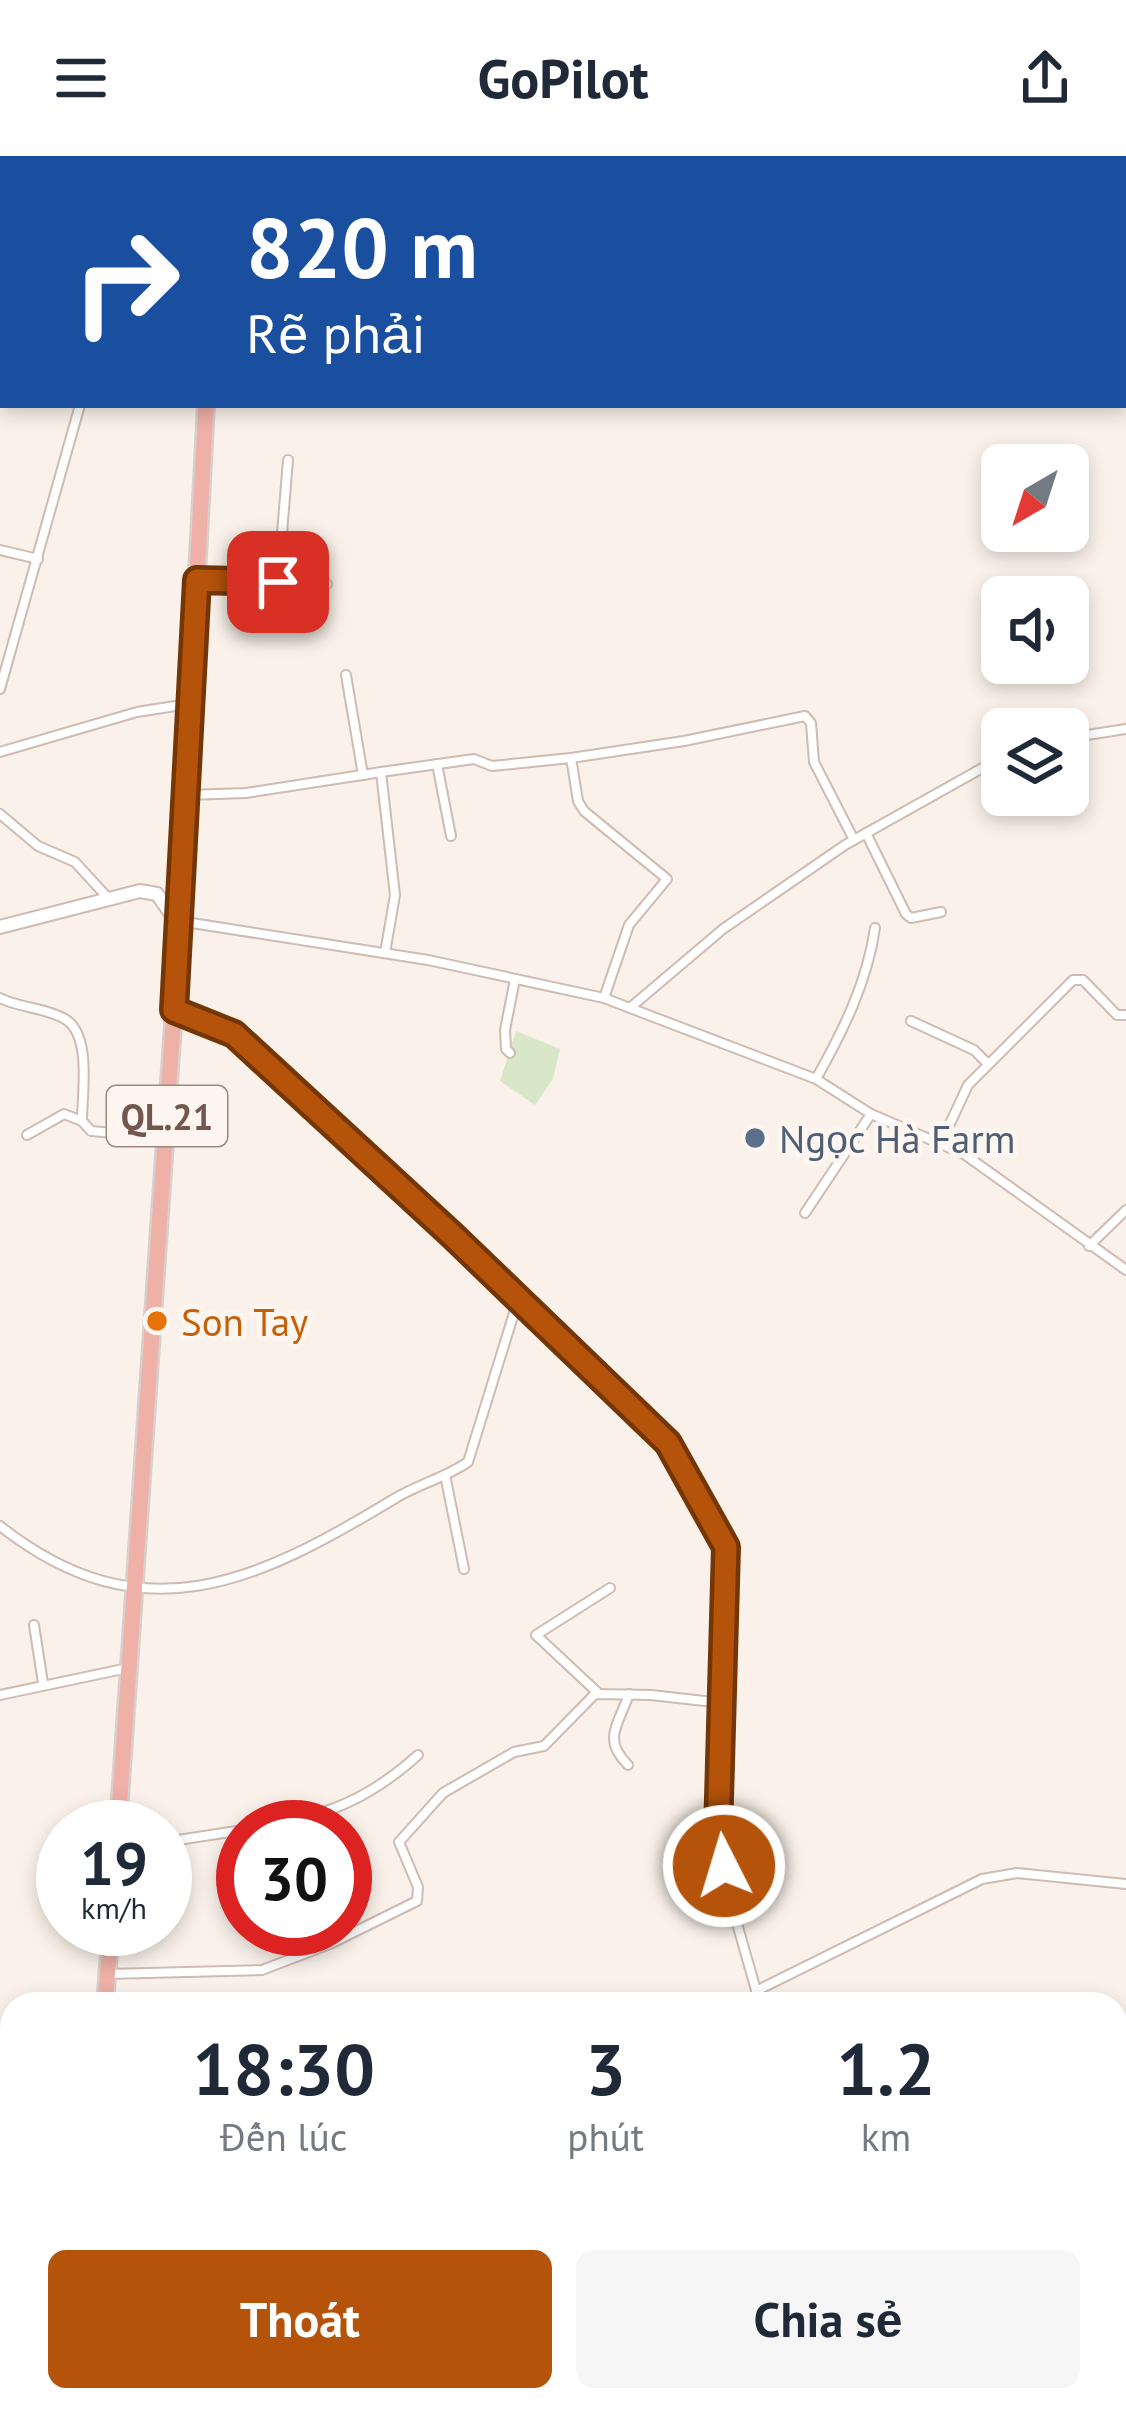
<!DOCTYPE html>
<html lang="vi">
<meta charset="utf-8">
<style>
:root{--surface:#fff;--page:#f6f6f7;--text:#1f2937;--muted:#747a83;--accent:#b45309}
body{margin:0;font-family:"PT Sans",sans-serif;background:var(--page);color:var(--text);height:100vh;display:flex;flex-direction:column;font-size:45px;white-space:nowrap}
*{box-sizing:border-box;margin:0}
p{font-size:39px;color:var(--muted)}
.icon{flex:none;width:66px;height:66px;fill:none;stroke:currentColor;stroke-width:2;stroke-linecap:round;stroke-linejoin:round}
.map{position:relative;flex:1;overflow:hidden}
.side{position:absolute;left:0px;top:1836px;width:1128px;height:420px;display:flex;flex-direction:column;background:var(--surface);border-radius:36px 36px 0 0;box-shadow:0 6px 18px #0003}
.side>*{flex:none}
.banner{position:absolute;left:0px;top:0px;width:1128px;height:252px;box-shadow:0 6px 18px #0003;background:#1a4fa0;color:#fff;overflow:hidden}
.needle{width:78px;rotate:219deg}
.buttons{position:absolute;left:981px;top:288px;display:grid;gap:24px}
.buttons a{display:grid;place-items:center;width:108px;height:108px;border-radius:18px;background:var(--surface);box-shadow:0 6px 18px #0003;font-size:60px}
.speed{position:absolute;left:36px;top:1644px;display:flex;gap:24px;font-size:60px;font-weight:700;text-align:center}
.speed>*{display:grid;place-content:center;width:156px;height:156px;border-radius:50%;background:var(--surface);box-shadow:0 6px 18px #0003;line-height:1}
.speed small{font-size:30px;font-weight:400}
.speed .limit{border:18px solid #d22;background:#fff;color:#111}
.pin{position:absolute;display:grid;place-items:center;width:102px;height:102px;color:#fff;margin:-51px;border-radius:24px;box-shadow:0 6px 18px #0006}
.me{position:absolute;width:132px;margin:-66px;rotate:355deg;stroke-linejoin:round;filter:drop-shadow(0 0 9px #0008)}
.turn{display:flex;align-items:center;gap:42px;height:252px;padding:0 48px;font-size:54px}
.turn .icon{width:156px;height:156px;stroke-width:2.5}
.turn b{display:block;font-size:84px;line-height:102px}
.eta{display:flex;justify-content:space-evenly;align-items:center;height:204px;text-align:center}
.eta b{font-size:72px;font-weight:600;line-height:84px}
.action{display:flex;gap:24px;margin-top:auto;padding:24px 48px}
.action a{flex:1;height:138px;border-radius:18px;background:var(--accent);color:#fff;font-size:48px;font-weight:600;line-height:138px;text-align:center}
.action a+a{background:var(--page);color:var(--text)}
header{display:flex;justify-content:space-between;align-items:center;height:156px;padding:0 48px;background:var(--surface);font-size:54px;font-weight:600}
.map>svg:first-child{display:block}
.green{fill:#d9e7c9}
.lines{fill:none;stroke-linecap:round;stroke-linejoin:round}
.street-casing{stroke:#cebbb3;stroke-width:12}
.secondary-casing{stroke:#d0bab1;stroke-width:16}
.highway-casing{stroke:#d8d0ce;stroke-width:20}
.street{stroke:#fff;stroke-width:8}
.secondary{stroke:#fff;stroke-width:12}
.highway{stroke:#eeb0a7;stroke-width:15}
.route-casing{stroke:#753606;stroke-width:30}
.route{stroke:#b45309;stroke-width:21}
.service-dot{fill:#5c6f8a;stroke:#fdf6f0;stroke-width:4.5}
.food-dot{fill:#e8710a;stroke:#fdf6f0;stroke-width:4.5}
.labels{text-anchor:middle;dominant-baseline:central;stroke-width:10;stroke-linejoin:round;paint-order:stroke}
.shield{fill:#fdf6f0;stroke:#9c877f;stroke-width:3}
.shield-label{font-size:36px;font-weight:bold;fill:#73574f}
.service-label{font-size:39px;fill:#4e5e75;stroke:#fdf6f0;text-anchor:start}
.food-label{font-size:39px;fill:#c56008;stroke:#fdf6f0;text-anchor:start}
</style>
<header><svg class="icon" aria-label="menu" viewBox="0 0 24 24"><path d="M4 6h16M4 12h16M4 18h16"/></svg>GoPilot<svg class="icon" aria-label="share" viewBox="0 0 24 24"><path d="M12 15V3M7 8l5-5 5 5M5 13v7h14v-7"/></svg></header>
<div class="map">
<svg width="1126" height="2256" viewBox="0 0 1126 2256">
<rect width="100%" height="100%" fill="#faf2ea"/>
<!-- green -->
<polygon class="green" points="516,875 560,893 553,923 535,949 500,925"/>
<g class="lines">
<defs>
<g id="street">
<polyline points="0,214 3,214"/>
<polyline points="0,394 38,403"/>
<polyline points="198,424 327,428"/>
<polyline points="278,426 288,304"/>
<polyline points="346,519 363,619 381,616 395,739 385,797"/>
<polyline points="0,533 80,249"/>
<polyline points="1068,582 1126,573"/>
<polyline points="0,596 137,556 188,548"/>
<polyline points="571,602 578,645 584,655 667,723 629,769 604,842"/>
<polyline points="437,608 451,680"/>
<polyline points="381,616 474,603 492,610 571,602 684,585 805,560 811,567 814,606 854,684"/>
<polyline points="187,639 246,637 362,619"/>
<polyline points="0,658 38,690 75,706 108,742"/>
<polyline points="866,677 906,758 911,762 941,756"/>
<polyline points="179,765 428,804 604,842 630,852 816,923 871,958 964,998 1126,1114"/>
<path d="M0,842C20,852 46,852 65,863C92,879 82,938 82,965"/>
<polyline points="631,851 723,773 845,689 1002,601"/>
<polyline points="176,854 234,878 516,1140 668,1287 726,1391 718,1678 730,1743 760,1848"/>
<polyline points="911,865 974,894 988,908"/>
<polyline points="510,897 506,893 505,874 515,823"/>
<path d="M816,923C843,875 867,827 875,772"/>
<polyline points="27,979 64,958 82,965 91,975 125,978 165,969"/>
<polyline points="941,987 968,929 1073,824 1083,824 1117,859 1126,859"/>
<polyline points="805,1057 871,958"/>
<polyline points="1089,1090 1126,1054"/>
<polyline points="445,1319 464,1413"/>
<path d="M0,1370C142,1482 257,1426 394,1343C418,1328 445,1322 468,1306L514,1157L516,1141"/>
<polyline points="34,1469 43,1527"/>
<polyline points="597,1536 536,1479 610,1432"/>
<polyline points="0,1539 128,1512"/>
<path d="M628,1609C602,1583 618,1570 629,1538"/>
<path d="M260,1671C326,1660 368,1644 418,1599"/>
<polyline points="165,1686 243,1674"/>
<polyline points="107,1818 262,1814 330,1788 417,1745 418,1731 399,1686 443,1637 514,1596 544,1590 595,1538 651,1539 722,1547"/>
<polyline points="756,1835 982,1723 1017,1717 1126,1728"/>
<polyline points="0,2050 6,2049"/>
<polyline points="0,2157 12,2171"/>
<polyline points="691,2244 691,2256"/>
<polyline points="937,2244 941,2256"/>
</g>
<polyline id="secondary" points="0,771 140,735 157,738 176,765"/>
<g id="highway">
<polyline points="221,3 221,0"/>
<polyline points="118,1671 174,854 206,249"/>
<polyline points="105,1848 111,1773"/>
<polyline points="74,2256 74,2244"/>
</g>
</defs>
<!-- street casing -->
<use href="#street" class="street-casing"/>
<!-- secondary casing -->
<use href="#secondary" class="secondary-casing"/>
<!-- highway casing -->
<use href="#highway" class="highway-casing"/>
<!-- street -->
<use href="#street" class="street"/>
<!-- secondary -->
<use href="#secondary" class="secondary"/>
<!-- highway -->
<use href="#highway" class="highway"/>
</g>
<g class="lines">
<defs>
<polyline id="route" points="278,426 197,424 174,854 234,878 452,1079 668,1287 726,1391 718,1678 724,1710"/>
</defs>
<!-- route casing -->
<use href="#route" class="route-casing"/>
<!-- route -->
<use href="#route" class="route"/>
</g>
<!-- markers -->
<circle class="service-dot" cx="755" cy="982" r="12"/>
<circle class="food-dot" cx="157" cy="1165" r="12"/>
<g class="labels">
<!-- shield labels -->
<rect class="shield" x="107" y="930" width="120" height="60" rx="9"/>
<g class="shield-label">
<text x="167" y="960">QL.21</text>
</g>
<!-- service labels -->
<g class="service-label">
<text x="779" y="982">Ngọc Hà Farm</text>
</g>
<!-- food labels -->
<g class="food-label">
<text x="181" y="1165">Son Tay</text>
</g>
</g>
</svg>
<div class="buttons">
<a><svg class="needle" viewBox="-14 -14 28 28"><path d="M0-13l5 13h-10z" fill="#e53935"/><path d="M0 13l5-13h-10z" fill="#747a83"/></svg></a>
<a><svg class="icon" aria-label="sound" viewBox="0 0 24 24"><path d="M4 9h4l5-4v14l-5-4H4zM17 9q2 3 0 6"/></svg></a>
<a><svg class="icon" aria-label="layers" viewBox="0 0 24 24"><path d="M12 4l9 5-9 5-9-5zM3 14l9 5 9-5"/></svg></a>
</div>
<div class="speed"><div>19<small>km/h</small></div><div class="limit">30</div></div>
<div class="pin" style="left:278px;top:426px;background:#d93025"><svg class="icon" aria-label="arrive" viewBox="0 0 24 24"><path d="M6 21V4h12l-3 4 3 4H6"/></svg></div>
<svg class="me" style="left:724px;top:1710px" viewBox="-20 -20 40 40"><circle r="17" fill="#b45309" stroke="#fff" stroke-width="3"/><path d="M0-11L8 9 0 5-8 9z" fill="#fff"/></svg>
<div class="banner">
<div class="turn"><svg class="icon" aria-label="right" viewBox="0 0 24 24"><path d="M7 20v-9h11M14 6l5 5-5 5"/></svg><div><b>820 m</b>Rẽ phải</div></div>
</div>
<section class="side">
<div class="eta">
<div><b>18:30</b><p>Đến lúc</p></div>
<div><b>3</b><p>phút</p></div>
<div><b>1.2</b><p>km</p></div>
</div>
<div class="action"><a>Thoát</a><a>Chia sẻ</a></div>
</section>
</div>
